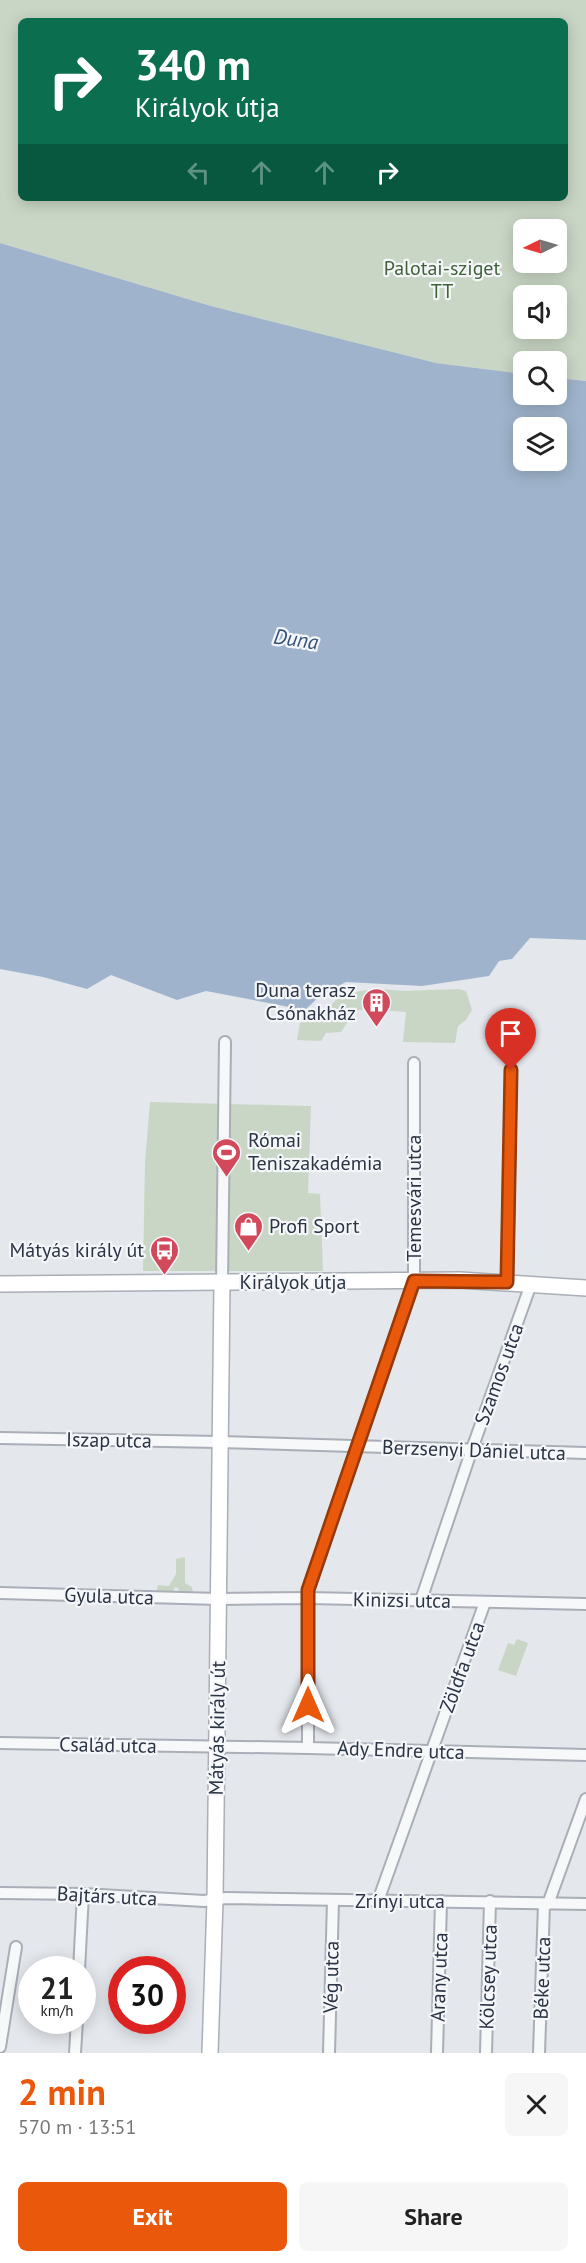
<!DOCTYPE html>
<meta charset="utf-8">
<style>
:root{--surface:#fff;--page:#f6f6f6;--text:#222;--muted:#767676;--accent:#ea580c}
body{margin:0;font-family:"PT Sans",sans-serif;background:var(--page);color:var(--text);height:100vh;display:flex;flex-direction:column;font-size:22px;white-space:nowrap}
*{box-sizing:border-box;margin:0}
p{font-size:20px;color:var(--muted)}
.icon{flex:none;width:33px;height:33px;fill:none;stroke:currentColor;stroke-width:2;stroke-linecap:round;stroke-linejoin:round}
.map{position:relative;height:2053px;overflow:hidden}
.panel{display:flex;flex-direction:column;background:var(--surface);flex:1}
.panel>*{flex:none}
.top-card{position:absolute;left:18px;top:18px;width:550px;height:183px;border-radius:9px;box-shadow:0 3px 15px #0003;background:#0b6e4f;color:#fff;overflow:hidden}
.needle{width:39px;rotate:265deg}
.controls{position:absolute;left:513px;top:219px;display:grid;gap:12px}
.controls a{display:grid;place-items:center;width:54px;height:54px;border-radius:9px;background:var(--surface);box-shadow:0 3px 15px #0003;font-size:30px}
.speed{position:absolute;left:18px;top:1956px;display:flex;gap:12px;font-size:30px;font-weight:700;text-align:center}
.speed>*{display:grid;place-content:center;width:78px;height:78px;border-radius:50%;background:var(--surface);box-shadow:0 3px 15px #0003;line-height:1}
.speed small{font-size:15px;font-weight:400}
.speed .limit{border:9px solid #d22;background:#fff;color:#111}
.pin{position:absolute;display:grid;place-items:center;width:51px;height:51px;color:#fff;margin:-62px -26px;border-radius:50% 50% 50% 0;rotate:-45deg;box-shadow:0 0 6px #0007}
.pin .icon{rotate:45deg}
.me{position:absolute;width:66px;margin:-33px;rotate:0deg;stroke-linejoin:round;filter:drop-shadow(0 0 4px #0008)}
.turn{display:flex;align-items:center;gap:21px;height:126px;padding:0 18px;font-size:27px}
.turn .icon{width:78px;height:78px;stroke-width:2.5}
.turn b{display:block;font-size:42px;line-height:51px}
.lanes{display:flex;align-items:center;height:57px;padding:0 18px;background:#0003;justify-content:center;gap:30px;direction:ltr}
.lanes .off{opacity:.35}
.round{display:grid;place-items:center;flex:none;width:63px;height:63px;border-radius:9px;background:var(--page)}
.head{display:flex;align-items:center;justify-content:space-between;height:102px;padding:0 18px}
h1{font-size:36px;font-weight:600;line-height:45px;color:var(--accent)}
.cta{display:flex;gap:12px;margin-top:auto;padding:12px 18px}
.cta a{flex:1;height:69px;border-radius:9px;background:var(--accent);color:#fff;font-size:24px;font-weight:600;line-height:69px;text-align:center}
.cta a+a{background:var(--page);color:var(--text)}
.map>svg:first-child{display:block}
.green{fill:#c9d6c5;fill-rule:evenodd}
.water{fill:#9fb4cc;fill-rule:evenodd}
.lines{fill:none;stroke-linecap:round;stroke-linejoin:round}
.street-casing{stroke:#a9aeb7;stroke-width:14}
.secondary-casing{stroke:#a9aeb7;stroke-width:18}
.street{stroke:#f7f8fa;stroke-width:10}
.secondary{stroke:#fff;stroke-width:15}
.route-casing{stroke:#983908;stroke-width:15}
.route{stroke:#ea580c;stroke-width:10}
.labels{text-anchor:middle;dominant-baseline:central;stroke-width:4.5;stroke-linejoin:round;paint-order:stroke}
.park-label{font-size:20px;fill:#3f6138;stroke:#f4f6f9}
.poi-label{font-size:20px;fill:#2b3445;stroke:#f4f6f9;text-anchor:end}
.street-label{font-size:20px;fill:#2b3445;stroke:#f4f6f9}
.water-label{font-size:21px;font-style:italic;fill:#34527a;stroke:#f4f6f9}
</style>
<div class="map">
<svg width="586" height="2053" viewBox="0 0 586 2053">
<rect width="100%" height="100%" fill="#e4e7ec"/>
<!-- green -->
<g class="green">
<path d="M0,0H586V381L557,378L556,362H524L523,374L436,363L211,306L0,243ZM21,21H566V198H21ZM524,230H556V262H524ZM524,296H556V328H524Z"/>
<polygon points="382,989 403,991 459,989 466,991 472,1010 466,1020 458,1026 455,1043 403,1042 406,1012 365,1009 355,1011 341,1032 326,1033 321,1041 297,1040 300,1023 321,1016 337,999 360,991"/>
<polygon points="150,1102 311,1106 308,1193 320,1194 323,1271 143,1271 145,1162"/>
<polygon points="185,1557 185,1583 192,1587 193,1592 180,1593 178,1588 175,1587 172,1593 156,1593 158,1585 169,1586 176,1574 176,1559"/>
<polygon points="517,1639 528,1643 516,1676 498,1670 508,1643 514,1645"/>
</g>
<!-- water -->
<path class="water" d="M0,243L211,306L436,363L523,374L524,394H556L557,378L586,381V940L530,938L512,959L499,961L489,976L422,986L346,982L322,994L305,1010L206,991L177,1000L111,975L87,989L43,977L0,969ZM524,428H556V460H524Z"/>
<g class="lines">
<defs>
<g id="street">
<polyline points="507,1282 511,1070"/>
<polyline points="222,1283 225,1042"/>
<polyline points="0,1438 219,1442 586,1453"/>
<polyline points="0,1593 219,1599 308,1598 586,1604"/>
<polyline points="421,1600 472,1449 531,1284"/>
<polyline points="0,1743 308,1748 586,1755"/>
<polyline points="308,1748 308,1590 414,1281 414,1063"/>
<polyline points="0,1893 83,1894 204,1901 226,1898 586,1904"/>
<polyline points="378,1901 485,1602"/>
<polyline points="548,1904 586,1799"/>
<polyline points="79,1970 83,1894"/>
<polyline points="0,2047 16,1947"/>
<polyline points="75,2053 77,2020"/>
<polyline points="329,2053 333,1900"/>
<polyline points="437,2053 441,1901"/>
<polyline points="486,2053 490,1901"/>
<polyline points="539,2053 544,1904"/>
</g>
<g id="secondary">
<polyline points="0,1284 460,1280 586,1288"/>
<polyline points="210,2053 215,1900 222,1283"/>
</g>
</defs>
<!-- street casing -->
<use href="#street" class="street-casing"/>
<!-- secondary casing -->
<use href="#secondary" class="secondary-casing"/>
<!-- street -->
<use href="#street" class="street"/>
<!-- secondary -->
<use href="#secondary" class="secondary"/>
</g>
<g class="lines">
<defs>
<polyline id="route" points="308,1705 308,1590 414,1281 507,1282 511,1070"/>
</defs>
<!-- route casing -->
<use href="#route" class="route-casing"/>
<!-- route -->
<use href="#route" class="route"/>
</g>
<!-- icons -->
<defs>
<symbol id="building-pin" viewBox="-11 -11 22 30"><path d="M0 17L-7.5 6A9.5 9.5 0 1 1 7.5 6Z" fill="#d1495b" stroke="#f4f6f9"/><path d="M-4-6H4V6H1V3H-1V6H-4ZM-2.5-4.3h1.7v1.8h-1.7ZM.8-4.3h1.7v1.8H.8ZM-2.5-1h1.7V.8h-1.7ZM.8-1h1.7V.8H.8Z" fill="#fff"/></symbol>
<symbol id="stadium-pin" viewBox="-11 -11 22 30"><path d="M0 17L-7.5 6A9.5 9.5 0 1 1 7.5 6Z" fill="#d1495b" stroke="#f4f6f9"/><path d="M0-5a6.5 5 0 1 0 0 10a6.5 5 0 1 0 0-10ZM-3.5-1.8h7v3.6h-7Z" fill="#fff"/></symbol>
<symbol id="shop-pin" viewBox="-11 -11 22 30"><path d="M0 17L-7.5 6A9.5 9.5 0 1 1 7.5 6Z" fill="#d1495b" stroke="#f4f6f9"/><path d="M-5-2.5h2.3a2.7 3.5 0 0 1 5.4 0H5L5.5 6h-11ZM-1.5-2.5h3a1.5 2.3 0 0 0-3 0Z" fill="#fff"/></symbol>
<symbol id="bus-pin" viewBox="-11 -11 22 30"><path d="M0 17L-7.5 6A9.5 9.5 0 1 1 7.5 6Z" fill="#d1495b" stroke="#f4f6f9"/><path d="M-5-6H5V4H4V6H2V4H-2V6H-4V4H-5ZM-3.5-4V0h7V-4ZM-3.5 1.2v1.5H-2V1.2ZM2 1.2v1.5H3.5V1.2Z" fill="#fff"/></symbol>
</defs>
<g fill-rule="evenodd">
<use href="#building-pin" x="360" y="986" width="33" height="45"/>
<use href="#stadium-pin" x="210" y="1136" width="33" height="45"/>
<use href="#shop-pin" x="232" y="1210" width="33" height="45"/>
<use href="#bus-pin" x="148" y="1234" width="33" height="45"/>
</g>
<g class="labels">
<!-- park labels -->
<g class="park-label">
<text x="442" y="268">Palotai-sziget<tspan x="442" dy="23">TT</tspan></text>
</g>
<!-- poi labels -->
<g class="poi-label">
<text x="356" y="990">Duna terasz<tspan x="356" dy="23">Csónakház</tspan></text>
<text x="248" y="1140" text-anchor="start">Római<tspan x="248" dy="23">Teniszakadémia</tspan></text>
<text x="269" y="1226" text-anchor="start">Profi Sport</text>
<text x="144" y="1250">Mátyás király út</text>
</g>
<!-- street labels -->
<g class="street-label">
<text transform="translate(414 1198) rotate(-90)">Temesvári utca</text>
<text x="293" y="1282">Királyok útja</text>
<text transform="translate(499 1374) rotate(-70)">Szamos utca</text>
<text transform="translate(109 1440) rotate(1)">Iszap utca</text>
<text transform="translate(474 1450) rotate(2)">Berzsenyi Dániel utca</text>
<text transform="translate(109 1596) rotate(2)">Gyula utca</text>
<text transform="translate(402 1600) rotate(1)">Kinizsi utca</text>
<text transform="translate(462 1667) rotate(-70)">Zöldfa utca</text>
<text transform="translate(217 1728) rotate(-89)">Mátyás király út</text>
<text transform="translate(108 1745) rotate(1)">Család utca</text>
<text transform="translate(401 1750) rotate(2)">Ady Endre utca</text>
<text transform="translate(107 1896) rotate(3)">Bajtárs utca</text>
<text x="400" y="1901">Zrínyi utca</text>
<text transform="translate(331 1977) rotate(-89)">Vég utca</text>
<text transform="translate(439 1977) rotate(-88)">Arany utca</text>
<text transform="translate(488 1977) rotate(-88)">Kölcsey utca</text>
<text transform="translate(542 1978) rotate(-88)">Béke utca</text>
</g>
<!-- water labels -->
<g class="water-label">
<text transform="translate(296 639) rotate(8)">Duna</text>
</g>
</g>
</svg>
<div class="controls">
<a><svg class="needle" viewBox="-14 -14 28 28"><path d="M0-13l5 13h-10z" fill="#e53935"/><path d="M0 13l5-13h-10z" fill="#767676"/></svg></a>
<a><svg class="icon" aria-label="sound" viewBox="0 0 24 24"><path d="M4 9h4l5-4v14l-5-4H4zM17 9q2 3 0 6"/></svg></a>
<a><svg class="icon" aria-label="search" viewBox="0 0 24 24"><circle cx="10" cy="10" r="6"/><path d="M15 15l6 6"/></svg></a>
<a><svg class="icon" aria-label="layers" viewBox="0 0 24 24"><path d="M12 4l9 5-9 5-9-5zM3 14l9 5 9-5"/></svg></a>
</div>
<div class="speed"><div>21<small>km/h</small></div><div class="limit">30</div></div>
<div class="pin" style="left:511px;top:1070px;background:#d93025"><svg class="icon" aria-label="arrive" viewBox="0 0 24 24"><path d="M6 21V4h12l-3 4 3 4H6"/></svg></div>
<svg class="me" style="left:308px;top:1705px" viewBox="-20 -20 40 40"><path d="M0-17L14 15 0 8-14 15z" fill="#ea580c" stroke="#fff" stroke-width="4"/></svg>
<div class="top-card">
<div class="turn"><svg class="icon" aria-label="right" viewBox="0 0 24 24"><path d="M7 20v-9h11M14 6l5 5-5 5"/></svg><div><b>340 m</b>Királyok útja</div></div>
<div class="lanes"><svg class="icon off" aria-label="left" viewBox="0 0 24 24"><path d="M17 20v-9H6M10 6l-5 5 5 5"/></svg><svg class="icon off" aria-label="ahead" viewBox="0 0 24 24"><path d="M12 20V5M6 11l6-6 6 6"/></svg><svg class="icon off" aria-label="ahead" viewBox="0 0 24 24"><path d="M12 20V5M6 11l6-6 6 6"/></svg><svg class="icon" aria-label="right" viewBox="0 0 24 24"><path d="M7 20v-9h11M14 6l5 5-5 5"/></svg></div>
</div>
</div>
<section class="panel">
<div class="head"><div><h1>2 min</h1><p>570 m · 13:51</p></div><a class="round"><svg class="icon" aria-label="close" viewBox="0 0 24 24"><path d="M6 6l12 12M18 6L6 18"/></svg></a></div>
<div class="cta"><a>Exit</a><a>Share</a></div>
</section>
